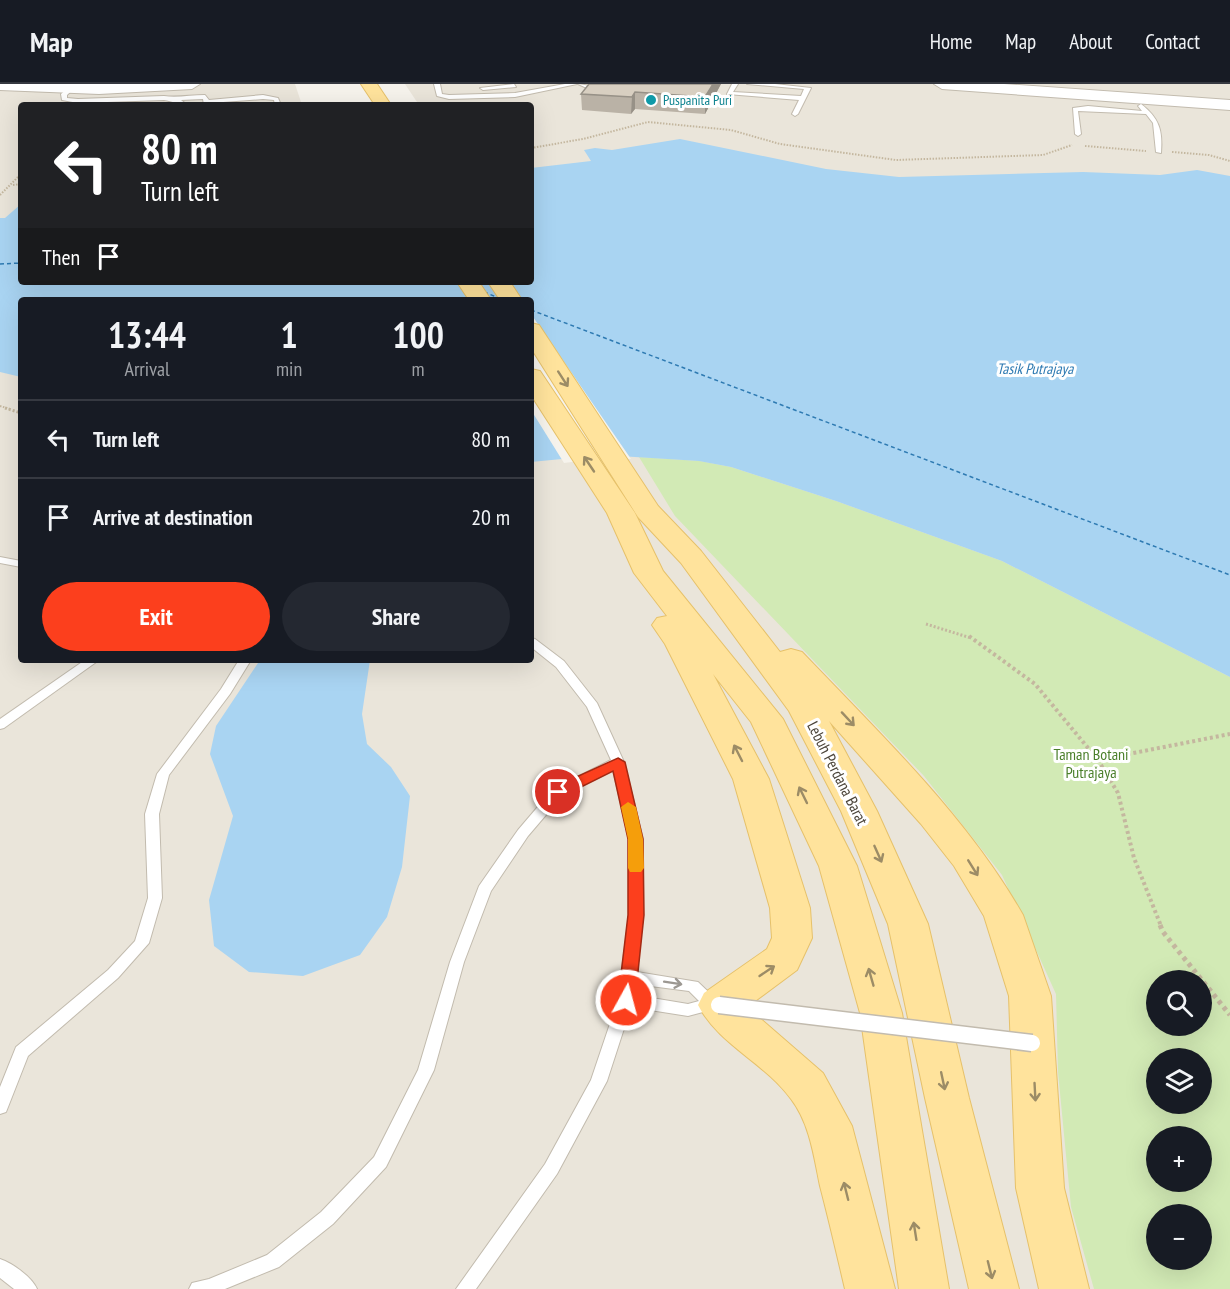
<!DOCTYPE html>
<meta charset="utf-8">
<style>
:root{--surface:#171b24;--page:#242831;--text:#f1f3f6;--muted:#9ea1a6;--line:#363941;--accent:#fc3f1d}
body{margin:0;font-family:"PT Sans Narrow",sans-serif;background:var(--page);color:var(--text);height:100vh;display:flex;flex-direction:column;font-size:22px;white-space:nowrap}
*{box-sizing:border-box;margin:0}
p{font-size:20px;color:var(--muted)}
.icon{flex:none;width:33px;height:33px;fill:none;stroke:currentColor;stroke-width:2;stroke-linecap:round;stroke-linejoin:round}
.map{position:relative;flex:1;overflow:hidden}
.drawer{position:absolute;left:18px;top:213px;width:516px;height:366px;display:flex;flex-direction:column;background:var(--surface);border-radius:6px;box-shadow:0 6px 24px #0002}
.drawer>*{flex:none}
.guide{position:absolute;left:18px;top:18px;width:516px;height:183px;border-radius:6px;box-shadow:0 6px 24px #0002;background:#202124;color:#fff;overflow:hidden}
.fabs{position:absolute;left:1146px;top:886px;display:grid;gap:12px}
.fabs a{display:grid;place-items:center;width:66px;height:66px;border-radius:50%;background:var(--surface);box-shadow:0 6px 24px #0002;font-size:30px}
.pin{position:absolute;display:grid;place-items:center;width:51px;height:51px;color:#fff;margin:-26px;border:3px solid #fff;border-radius:50%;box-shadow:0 2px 6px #0007}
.me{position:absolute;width:66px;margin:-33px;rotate:7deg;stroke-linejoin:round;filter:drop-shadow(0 0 4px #0008)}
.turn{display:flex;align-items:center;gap:21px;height:126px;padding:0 24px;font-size:27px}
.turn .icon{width:78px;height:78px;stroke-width:2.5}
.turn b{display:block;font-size:42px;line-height:51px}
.then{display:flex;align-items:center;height:57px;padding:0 24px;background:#0003;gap:12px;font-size:22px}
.eta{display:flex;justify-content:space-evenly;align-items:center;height:102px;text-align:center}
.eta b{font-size:36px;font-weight:700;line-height:42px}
.button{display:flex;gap:12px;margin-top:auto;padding:12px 24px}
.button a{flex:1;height:69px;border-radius:36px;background:var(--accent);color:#fff;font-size:24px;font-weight:700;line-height:69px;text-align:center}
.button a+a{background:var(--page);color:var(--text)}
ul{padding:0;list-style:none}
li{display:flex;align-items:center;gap:18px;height:78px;padding:0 24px;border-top:2px solid var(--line)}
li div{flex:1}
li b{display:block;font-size:22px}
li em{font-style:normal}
header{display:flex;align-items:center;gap:36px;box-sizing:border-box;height:84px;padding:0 30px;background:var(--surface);border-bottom:2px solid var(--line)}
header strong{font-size:28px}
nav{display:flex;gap:33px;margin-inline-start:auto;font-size:21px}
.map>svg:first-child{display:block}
.residential{fill:#eae5da;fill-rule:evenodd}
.green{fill:#d2eab5;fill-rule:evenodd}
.water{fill:#a9d4f2}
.pier{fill:#f6f3ec}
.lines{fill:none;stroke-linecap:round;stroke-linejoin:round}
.ferry{stroke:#2e7ab2;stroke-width:1.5;stroke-dasharray:4 3;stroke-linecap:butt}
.service-casing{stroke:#c2bbae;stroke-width:2}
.tertiary-casing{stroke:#c2bbae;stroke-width:2}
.primary-casing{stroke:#e6c16a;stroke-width:2}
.path-far3{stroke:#c4b79f;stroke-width:2;stroke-dasharray:1.5 1.5;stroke-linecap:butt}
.path-far2{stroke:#c4b79f;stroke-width:3;stroke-dasharray:2 2;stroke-linecap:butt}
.path-far1{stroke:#c4b79f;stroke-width:4;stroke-dasharray:3 3;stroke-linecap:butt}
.path{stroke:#c4b79f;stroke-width:5;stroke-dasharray:4 4;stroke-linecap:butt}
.service{fill:#fff;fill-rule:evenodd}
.tertiary{fill:#fff;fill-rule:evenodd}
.primary{fill:#ffe39c;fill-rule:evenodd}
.service-bridge-casing{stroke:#c2bbae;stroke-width:19;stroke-linecap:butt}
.service-bridge{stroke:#fff;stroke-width:16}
.wall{fill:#bab2a6}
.shaded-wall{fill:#979187}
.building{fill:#d8cfc1;stroke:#979187;stroke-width:1.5}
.oneway{stroke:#9c8c66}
.oneway2{stroke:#9c9892}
.route{fill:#fc3f1d;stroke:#a42913;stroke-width:1.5}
.slow{fill:#f59e0b}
.culture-dot{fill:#0f9aa8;stroke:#fff;stroke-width:2}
.labels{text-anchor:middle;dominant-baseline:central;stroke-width:6;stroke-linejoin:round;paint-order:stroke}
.far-culture-label{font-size:14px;fill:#0d838f;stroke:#fff;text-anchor:start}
.far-water-label{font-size:15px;font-style:italic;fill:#2e7ab2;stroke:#fff}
.park-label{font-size:16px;fill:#4a7f2a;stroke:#fff}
.street-label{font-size:16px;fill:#4b4439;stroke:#fff}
</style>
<header>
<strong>Map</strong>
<nav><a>Home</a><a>Map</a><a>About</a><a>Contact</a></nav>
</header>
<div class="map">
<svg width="1230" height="1205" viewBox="0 0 1230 1205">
<rect width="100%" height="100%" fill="#f6f3ec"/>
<!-- residential -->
<g class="residential">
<polygon points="0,0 295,0 302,21 21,21 21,148 0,150"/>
<polygon points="405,0 1230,0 1230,148 531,110 531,21 419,21"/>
<path d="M0,247L21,250V576H531V344L1230,396V1205H0ZM1156,897H1202V942H1156ZM1156,975H1202V1020H1156ZM1156,1053H1202V1098H1156ZM1156,1131H1202V1176H1156Z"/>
</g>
<!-- green -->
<path class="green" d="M639,373L700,377L731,383L836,417L1002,477L1230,593V1205H1094L1071,1123L1058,988L1056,910L1002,791L924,692L675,432ZM1156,897H1202V942H1156ZM1156,975H1202V1020H1156ZM1156,1053H1202V1098H1156ZM1156,1131H1202V1176H1156Z"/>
<!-- water -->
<g class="water">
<polygon points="680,55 826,85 899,93 1083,88 1160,91 1197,86 1230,92 1230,593 1002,477 836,417 731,383 699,377 603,371 531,378 531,216 21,216 21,293 0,288 0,134 5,134 21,120 21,198 531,198 531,84 591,77 584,66 595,64 612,66"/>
<polygon points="260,576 370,576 362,630 367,660 391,683 410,712 402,783 387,833 360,871 303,892 249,888 214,862 209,816 233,732 210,670 216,642"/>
</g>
<!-- pier -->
<polygon class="pier" points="531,230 631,375 603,374 564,379 531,326"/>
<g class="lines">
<!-- ferry -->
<g class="ferry">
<polyline points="0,180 21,179"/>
<polyline points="484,208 499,214"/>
<polyline points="531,226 1230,491"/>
</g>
<defs>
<g id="service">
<path d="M73,0H79L67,11V14L78,15L164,12C177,14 191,11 205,11L209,16L263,11L278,14L281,21H275L274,16L263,15L210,19V21H204L203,15L181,16L187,21C179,21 172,17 164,16L78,19L62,16L61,10Z"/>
<polygon points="434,0 440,0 442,10 449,11 515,9 565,0 577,0 515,13 449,15 437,12"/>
<polygon points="514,0 516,3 483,6 480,4"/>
<polygon points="578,0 604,4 606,0 612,0 606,8 589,5"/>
<polygon points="732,0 738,0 733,8 801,12 804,5 747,0 775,0 811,4 798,30 795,32 792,30 799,16 727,10"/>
<path d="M1141,20C1159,34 1163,46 1161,69L1156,68L1153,39L1146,30L1078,27L1081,50L1078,52L1075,50L1073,24L1088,22L1142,27L1138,22Z"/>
<polygon points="0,473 21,477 21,483 0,479"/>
<path d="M531,554L535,555L564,577L597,619L624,678L643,755V831L637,888L698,898L721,920L718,924L688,932L631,923L607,997L557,1090L476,1205H456L545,1080L591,996L618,916L629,831V755L613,686L563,711L528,752L491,807L464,878L434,986L386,1083L333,1140L279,1183L225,1205H189L192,1199L209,1195L267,1171L321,1128L374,1073L418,986L450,878L479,802L518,746L553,705L611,676L587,623L556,583L531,563ZM635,900L689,907L699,917L688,920L634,911Z"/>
<polygon points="85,576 99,576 4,644 0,645 0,635"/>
<polygon points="239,576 251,576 230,610 169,691 159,730 162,814 149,859 118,894 28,972 8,1023 6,1028 0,1030 0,1003 16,963 108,886 135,857 148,814 145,730 157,690 221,605"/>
<path d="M0,1175C12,1179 32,1193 37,1205H14L0,1194Z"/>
</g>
<g id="tertiary">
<polygon points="0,0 200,0 192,5 99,10 0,6"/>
<polygon points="934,0 1004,0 1230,16 1230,26 942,5"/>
</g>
<g id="primary">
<polygon points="361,0 377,0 391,21 375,21"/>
<polygon points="457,198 479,198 491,216 469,216"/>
<polygon points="488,198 510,198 522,216 500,216"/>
<path d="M531,239L539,241L658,422L701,467L780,568L791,565L802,568C881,651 966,731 1023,831L1051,912L1064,1104L1089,1205H1039L1016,1104L1009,912L984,832L954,782L921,740L829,637L877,727L928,840L969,1014L1019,1205H969L925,1014L888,840L841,727L789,627L681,479L638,433L531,264Z"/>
<path d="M531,285L540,287L635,429L663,487L783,635L857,782L902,929L949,1205H899L860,929L819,782L751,638L713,590L769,695L810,824L812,854L797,886L747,923L823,989L852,1042L895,1205H845C837,1171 829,1136 820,1102C814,1073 810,1040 791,1015C765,979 719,961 698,921L704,909L767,865L772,854L770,824L733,695L665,560L652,541L657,534L667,532L634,489L607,429L531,311Z"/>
</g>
</defs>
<!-- service casing -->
<use href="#service" class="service-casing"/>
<!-- tertiary casing -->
<use href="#tertiary" class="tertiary-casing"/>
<!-- primary casing -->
<use href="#primary" class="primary-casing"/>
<!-- path-far3 -->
<g class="path-far3">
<polyline points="1085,62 1146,67"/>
<polyline points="531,64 583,55 648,38 731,46 780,60 896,76 1043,71 1072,61"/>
<polyline points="1172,68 1209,71 1230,77"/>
<polyline points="13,101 21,100"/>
<polyline points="0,111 21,90"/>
<polyline points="0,322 10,325"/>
</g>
<!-- path-far2 -->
<g class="path-far2">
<polyline points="5,324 21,329"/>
<polyline points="926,540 971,554"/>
</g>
<!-- path-far1 -->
<g class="path-far1">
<polyline points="969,552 1035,600 1098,676 1118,709 1134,774 1161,842"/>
<polyline points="1098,676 1230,650"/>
</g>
<!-- path -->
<polyline class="path" points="1160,841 1163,848 1230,931"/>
<!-- service -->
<use href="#service" class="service"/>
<!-- tertiary -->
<use href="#tertiary" class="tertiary"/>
<!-- primary -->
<use href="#primary" class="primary"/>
<defs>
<polyline id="service-bridge" points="719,921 1032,959"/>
</defs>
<!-- service-bridge casing -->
<use href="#service-bridge" class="service-bridge-casing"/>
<!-- service-bridge -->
<use href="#service-bridge" class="service-bridge"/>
</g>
<!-- wall -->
<polygon class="wall" points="589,0 721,0 705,30 635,25 631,30 582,26 581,10"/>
<!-- shaded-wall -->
<g class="shaded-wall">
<polygon points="713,0 721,0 705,30 705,13"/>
<polygon points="635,8 635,25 631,30 632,13"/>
</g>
<!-- building -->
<polygon class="building" points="589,0 713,0 705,13 635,8 632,13 581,10"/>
<!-- one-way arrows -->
<defs><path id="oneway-shaft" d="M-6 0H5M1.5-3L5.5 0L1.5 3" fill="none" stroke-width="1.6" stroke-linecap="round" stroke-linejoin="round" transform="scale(1.5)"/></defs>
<g class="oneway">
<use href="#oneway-shaft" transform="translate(563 295) rotate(57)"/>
<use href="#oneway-shaft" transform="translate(589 380) rotate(-124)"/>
<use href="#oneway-shaft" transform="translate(848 635) rotate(47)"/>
<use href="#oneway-shaft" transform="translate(738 669) rotate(-117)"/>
<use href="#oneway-shaft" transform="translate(803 711) rotate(-116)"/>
<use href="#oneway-shaft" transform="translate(878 770) rotate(66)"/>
<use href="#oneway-shaft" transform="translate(973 784) rotate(58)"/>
<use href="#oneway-shaft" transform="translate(767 887) rotate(-34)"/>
<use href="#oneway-shaft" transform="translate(871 893) rotate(-106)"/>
<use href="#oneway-shaft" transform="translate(943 997) rotate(78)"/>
<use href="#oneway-shaft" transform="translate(1035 1008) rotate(87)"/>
<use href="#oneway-shaft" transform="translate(846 1107) rotate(-104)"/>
<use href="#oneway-shaft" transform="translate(915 1147) rotate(-99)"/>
<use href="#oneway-shaft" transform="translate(990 1186) rotate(76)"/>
</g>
<use class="oneway2" href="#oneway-shaft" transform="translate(673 899) rotate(9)"/>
<!-- route -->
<polygon class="route" points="618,674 625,678 643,755 644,831 635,916 632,921 626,923 620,921 618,916 628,831 628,755 613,687 563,712 558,713 550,708 552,704"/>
<!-- slow -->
<polygon class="slow" points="628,718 636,723 643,755 644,784 641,788 630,788 628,784 628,755 621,723"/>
<!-- markers -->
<circle class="culture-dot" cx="651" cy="16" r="6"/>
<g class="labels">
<!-- far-culture labels -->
<g class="far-culture-label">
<text x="663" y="16">Puspanita Puri</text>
</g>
<!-- far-water labels -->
<g class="far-water-label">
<text x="1035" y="284">Tasik Putrajaya</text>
</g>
<!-- park labels -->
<g class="park-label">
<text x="1091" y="670">Taman Botani<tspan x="1091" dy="18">Putrajaya</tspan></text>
</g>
<!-- street labels -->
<g class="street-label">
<text transform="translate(838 689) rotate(63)">Lebuh Perdana Barat</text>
</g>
</g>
</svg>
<div class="fabs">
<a><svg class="icon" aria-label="search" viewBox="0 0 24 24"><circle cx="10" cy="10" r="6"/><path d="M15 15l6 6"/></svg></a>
<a><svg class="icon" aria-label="layers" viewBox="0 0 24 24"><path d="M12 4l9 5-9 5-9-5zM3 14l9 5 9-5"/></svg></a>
<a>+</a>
<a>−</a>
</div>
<div class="pin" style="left:558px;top:708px;background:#d93025"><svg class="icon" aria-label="arrive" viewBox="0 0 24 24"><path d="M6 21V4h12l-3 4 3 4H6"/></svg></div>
<svg class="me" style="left:626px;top:916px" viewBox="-20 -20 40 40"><circle r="17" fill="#fc3f1d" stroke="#fff" stroke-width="3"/><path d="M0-11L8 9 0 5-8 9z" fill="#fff"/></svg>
<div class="guide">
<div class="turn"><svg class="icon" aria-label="left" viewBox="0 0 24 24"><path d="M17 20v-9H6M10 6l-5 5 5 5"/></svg><div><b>80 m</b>Turn left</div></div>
<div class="then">Then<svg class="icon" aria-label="arrive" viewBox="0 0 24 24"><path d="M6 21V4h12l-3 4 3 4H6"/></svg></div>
</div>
<section class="drawer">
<div class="eta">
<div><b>13:44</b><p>Arrival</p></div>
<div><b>1</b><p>min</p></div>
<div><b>100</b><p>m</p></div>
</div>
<ul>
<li><svg class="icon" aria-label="left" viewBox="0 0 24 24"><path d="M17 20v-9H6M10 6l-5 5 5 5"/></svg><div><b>Turn left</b></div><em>80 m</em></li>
<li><svg class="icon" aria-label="arrive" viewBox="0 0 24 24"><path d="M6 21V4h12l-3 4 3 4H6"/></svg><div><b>Arrive at destination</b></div><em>20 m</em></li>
</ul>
<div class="button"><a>Exit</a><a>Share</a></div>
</section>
</div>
